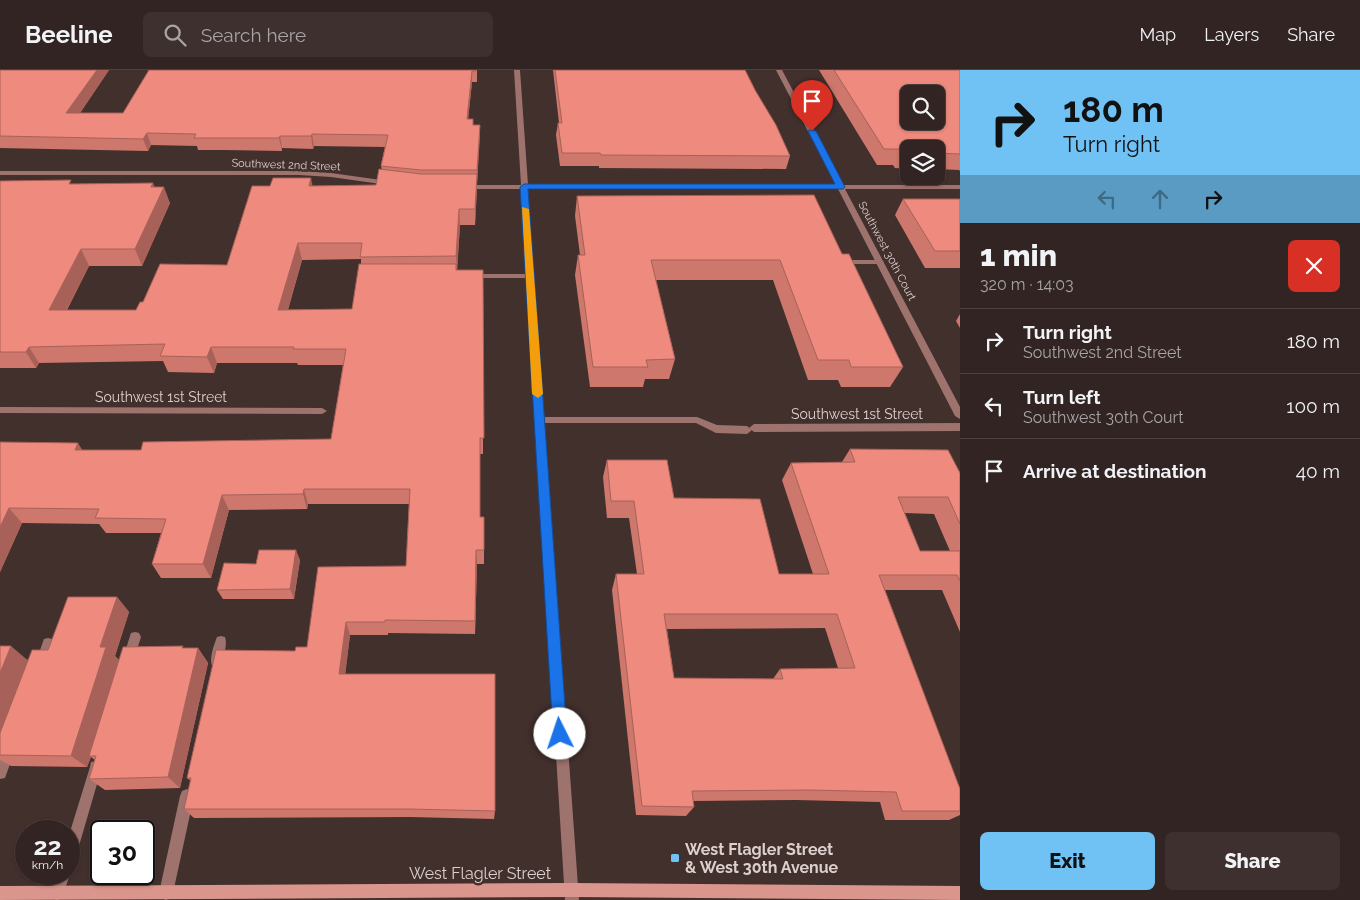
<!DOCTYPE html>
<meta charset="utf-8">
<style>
:root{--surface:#322422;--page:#3d302f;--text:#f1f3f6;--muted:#a8a4a5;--line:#4d4140;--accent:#70c2f4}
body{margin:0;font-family:Raleway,sans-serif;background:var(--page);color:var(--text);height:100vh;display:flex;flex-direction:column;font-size:19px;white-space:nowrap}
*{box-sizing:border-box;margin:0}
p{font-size:16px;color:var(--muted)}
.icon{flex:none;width:28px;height:28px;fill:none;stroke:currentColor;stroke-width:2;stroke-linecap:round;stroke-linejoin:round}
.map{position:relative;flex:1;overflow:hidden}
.sheet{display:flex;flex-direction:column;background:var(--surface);width:400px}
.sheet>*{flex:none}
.banner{background:#70c2f4;color:#111;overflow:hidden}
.buttons{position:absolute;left:900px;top:15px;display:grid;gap:10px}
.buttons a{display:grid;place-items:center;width:45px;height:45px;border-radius:8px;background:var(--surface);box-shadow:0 1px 4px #0004,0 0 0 1px var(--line);font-size:25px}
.speed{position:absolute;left:15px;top:750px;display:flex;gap:10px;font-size:25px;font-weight:700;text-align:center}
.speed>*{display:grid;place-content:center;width:65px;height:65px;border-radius:50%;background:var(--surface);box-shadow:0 1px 4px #0004,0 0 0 1px var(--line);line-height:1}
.speed small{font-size:12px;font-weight:400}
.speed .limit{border:2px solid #111;border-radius:8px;background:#fff;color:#111}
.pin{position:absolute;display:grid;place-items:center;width:42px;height:42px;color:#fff;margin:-51px -21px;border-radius:50% 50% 50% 0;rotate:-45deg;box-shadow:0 0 5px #0007}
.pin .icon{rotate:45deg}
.me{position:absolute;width:55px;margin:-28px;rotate:356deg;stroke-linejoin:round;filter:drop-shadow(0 0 4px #0008)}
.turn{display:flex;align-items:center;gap:18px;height:105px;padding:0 20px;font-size:22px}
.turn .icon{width:65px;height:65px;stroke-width:2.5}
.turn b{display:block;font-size:35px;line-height:42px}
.lanes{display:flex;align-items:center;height:48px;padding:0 20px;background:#0003;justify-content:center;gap:25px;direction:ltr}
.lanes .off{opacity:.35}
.round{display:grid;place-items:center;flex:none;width:52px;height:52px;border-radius:8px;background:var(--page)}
.overview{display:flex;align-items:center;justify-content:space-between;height:85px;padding:0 20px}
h1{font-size:30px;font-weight:800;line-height:38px}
.primary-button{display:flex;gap:10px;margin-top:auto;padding:10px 20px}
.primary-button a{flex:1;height:58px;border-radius:8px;background:var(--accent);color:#111;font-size:20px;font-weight:800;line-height:58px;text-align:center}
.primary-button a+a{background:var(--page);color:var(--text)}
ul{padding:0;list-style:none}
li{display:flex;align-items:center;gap:15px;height:65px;padding:0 20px;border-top:1px solid var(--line)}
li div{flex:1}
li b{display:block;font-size:19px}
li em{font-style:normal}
header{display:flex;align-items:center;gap:30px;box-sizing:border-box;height:70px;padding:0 25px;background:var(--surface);border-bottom:1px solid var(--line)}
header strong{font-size:24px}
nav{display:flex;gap:28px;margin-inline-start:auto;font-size:18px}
.search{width:350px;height:45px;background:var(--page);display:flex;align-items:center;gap:12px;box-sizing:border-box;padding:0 18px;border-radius:8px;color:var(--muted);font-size:19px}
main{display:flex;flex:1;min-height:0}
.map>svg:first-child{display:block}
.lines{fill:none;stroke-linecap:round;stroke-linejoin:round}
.lane{fill:#9e736d;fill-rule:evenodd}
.street{fill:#9e736d;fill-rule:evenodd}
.secondary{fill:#da958c;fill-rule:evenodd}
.wall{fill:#ce776c;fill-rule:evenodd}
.shaded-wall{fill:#a76158}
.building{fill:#ef8a7e;stroke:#a76158;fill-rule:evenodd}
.route{fill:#1a73e8;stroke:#114b97}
.slow{fill:#f59e0b}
.poi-dot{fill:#70c2f4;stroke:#42302d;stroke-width:2}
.labels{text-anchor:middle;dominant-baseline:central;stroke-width:5;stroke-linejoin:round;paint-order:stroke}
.far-street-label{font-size:11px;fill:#dcd0ce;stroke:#42302d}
.street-label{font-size:14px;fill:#dcd0ce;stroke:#42302d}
.near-poi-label{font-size:16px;font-weight:bold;fill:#dcd0ce;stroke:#42302d;text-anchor:start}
.near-street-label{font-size:16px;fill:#dcd0ce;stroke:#42302d}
</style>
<header>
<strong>Beeline</strong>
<div class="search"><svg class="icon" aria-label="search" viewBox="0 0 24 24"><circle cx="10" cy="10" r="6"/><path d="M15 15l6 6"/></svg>Search here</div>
<nav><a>Map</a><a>Layers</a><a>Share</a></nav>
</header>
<main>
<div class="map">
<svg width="960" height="830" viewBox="0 0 960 830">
<rect width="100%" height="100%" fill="#42302d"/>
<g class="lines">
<!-- lane -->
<g class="lane">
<polygon points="851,190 880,190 884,192 880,194 851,194"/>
<polygon points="468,204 530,204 534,206 530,208 471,208 467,206"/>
<polygon points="539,347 697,347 717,355 747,356 752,360 747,364 716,363 696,353 539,353 534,350"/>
<polygon points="135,562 139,563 141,567 133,592 129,594 125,592 123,588 131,563"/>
<path d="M221,566L225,567C228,575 223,588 220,596L216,598L212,596C209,588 214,575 217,567Z"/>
<polygon points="48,568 52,569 54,573 46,595 42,597 38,595 36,591 44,569"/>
<polygon points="9,674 13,676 15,680 5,708 0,709 0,687 5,676"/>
<polygon points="96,691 101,692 102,697 76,786 74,791 69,793 69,765 90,697 91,692"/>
<polygon points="187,719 192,721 194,726 173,823 171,828 166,830 161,828 159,823 180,726 182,721"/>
<polygon points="69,801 70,804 62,828 57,830 52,828 50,823 56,804 69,804"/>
</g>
<!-- street -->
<g class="street">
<polygon points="514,0 520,0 528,115 836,115 776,0 782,0 843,115 960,115 960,119 845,119 960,337 960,349 955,346 838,119 528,119 579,830 565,830 521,119 465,119 462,117 465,115 521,115"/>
<polygon points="0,101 299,101 331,103 388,111 391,113 388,115 331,107 299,105 0,105"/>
<polygon points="0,337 322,338 327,341 322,344 0,343"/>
<polygon points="960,353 960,361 754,362 749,358 754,354"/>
</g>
<!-- secondary -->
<polygon class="secondary" points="572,813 960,816 960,830 572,827 0,830 0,816"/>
</g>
<!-- wall -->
<g class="wall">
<path d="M0,0H109L80,43H123L477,0V12H472L468,49L473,55H480L475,155H460L457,200H483V384H480V447H484V494H477L475,564L388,563V565H350L345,604L495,741L494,749L410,747L194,748L184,739L191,711L187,708L295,581L307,577L406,496L409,434H308L307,439L229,440L211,508H161L152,494L161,463H106L99,454L22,453L0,502V372L82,380H141L331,369L343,295H298L297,293H217L214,303L168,302L163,291L39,293L36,298H0V111L155,117L170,133L142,196H89L67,240H136L143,232L227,195L312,116L376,115L382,100L381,96L385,77L314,76L313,79L282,78V81L224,80H198L197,76L151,75L148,81L0,78ZM361,189V194L352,239L288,240L302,190Z"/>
<polygon points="553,0 745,0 755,20 790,86 786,99 599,98 599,96 560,96 556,65 558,53 559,53"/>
<polygon points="819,0 960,0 960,101 959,100 936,99 936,79 909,79 909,99 895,98 893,95 877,95"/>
<polygon points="577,126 842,184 903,297 890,317 841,317 838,310 808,310 773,210 656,210 675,289 669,309 645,309 643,317 590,317 575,205 578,185 580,185 575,146"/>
<polygon points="903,129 960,129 960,198 925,198 895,145"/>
<polygon points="960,244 960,258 956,251"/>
<path d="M850,379L960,403V562L942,520H885L960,719V745L949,750H885L880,732L796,730L693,731L694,737L686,746L636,745L612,520L616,504H637L629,448H607L603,407L607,390L674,428L779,504H813L782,410L791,393L842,392ZM905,443L934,444L950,481H920ZM825,558L838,598L780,599L773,609L674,608L667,559Z"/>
<polygon points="300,490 294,529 223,529 217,520 256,494"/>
<polygon points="117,527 129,542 115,586 119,590 184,578 198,578 208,593 180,718 105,720 89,709 95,690 91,687 87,697 11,696 0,690 0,576 28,590 48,580"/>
</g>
<!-- shaded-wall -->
<g class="shaded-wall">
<polygon points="97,0 109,0 72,55 66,43"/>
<polygon points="472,1 472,12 467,61 467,49"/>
<polygon points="480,55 480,67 477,113 477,100"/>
<polygon points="147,63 151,75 148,81 143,69"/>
<polygon points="312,64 314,76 313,79 311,66"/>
<polygon points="280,66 282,78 282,81 279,68"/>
<polygon points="477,104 477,120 475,155 475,139"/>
<polygon points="311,108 314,124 309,116"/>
<polygon points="153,113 159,128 164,117 170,133 142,196 135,179 151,117"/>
<polygon points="459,139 460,155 457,203 456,186"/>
<polygon points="298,173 302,190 283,256 278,240"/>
<polygon points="81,179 89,196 58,256 49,240"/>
<polygon points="29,277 39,293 36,298 26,282"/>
<polygon points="211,277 217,293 214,303 207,287"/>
<polygon points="78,373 88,389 75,380"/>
<polygon points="304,419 308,434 307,439 303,424"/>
<polygon points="222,425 229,440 211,508 203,494"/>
<polygon points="9,438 22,453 0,502 0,457"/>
<polygon points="296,480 300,490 294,529 290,519"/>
<polygon points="476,480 477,494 475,564 475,551"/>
<polygon points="117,527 129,542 115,586 120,591 89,686 91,687 87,697 71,686 100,577"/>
<polygon points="346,552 350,565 344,616 339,604"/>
<polygon points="11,576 32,594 0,681 0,603"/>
<polygon points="198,578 208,593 180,718 168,707"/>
</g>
<!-- building -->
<g class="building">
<polygon points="0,0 97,0 66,43 123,43 149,0 476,0 476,1 472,1 467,49 473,49 473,55 480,55 477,100 421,100 381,96 388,65 312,64 311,66 280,66 279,68 194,68 196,64 147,63 143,69 0,66"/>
<polygon points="555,0 745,0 755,20 776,55 790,86 601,85 600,83 562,83 558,53 562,53"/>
<path d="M834,0H960V84L936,83V79H909V83L902,82L900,79H884ZM909,24H936V51H909Z"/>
<polygon points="379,99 421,104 477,104 475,139 459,139 456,186 360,187 362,173 298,173 278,240 352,239 359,194 456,194 456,200 483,200 484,368 480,368 480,447 484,447 484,480 476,480 475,551 385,550 385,552 346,552 339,604 495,604 495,741 408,739 184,739 191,708 187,708 216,580 295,581 296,577 307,577 318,497 406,496 410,419 304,419 303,424 222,425 203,494 152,494 166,449 95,448 99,439 9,438 0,457 0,372 78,373 75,380 141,380 143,372 331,369 346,279 293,279 294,277 211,277 207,287 160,286 165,274 29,277 26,282 0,282 0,111 71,110 69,114 153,113 151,117 164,117 135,179 81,179 49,240 136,240 140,232 143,232 160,194 227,195 252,116 270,116 273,108 311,108 309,116 376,115"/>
<polygon points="814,125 842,184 849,184 903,297 851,297 849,290 818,290 780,190 651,190 675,289 646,290 648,297 593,297 578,185 585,185 577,126"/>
<polygon points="903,129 960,129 960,181 935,181"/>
<path d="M850,379L948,380L960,403V454L948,427H898L920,481H960V511L957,505H879L960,719V741H902L896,722L809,720L692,721L694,737L642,736L616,504H644L634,431H611L607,390H667L674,428L760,429L779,504H829L791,393L855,392ZM664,544H837L855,598L780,599L783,609L674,608Z"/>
<polygon points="259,480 296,480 290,519 217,520 224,493 256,494"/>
<polygon points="68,527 117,527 100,577 106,577 71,686 0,685 0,663 32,580 48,580"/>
<polygon points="0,576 11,576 0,603"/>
<polygon points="183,576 182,578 198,578 168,707 89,709 96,686 89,686 123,577"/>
</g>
<!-- route -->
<polygon class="route" points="810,60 816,61 845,117 843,119 528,119 567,664 565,669 560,671 555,669 553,664 520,117 524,114 835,114 808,61"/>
<!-- slow -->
<polygon class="slow" points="522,137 529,139 543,324 538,328 532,324"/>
<!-- markers -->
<rect class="poi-dot" x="670" y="783" width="10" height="10" rx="2.5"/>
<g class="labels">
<!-- far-street labels -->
<g class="far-street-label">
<text transform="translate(286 95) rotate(2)">Southwest 2nd Street</text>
<text transform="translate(887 181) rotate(62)">Southwest 30th Court</text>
</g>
<!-- street labels -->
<g class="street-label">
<text x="161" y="327">Southwest 1st Street</text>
<text x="857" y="344">Southwest 1st Street</text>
</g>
<!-- near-poi labels -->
<g class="near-poi-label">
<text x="685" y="779">West Flagler Street<tspan x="685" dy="18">&amp; West 30th Avenue</tspan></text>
</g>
<!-- near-street labels -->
<g class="near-street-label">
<text x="480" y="803">West Flagler Street</text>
</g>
</g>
</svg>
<div class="buttons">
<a><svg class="icon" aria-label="search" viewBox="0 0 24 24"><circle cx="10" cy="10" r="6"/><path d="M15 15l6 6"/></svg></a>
<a><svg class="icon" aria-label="layers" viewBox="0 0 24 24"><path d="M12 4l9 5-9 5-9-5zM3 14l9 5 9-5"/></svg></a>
</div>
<div class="speed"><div>22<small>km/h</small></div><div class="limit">30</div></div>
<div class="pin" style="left:812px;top:61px;background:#d93025"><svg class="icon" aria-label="arrive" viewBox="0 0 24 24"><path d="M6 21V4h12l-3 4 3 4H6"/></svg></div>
<svg class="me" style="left:560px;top:664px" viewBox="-20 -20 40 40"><circle r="19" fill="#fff"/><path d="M0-13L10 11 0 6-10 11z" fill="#1a73e8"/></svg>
</div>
<section class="sheet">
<div class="banner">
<div class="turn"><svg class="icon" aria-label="right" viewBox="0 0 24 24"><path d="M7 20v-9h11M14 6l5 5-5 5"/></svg><div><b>180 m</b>Turn right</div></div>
<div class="lanes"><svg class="icon off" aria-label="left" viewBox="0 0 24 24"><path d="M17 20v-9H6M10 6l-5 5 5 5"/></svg><svg class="icon off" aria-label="ahead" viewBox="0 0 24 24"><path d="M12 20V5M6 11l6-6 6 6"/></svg><svg class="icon" aria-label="right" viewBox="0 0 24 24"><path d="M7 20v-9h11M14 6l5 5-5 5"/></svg></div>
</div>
<div class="overview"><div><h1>1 min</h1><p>320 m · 14:03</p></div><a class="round" style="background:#d93025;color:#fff"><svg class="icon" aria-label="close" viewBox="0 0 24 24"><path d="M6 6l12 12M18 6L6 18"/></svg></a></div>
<ul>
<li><svg class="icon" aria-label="right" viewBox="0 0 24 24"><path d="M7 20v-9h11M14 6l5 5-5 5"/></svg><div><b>Turn right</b><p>Southwest 2nd Street</p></div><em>180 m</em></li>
<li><svg class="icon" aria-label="left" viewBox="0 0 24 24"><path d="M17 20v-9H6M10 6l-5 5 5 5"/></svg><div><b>Turn left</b><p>Southwest 30th Court</p></div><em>100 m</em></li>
<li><svg class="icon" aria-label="arrive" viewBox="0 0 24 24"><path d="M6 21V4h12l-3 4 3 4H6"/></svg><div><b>Arrive at destination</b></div><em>40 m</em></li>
</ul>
<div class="primary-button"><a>Exit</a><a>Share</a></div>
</section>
</main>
